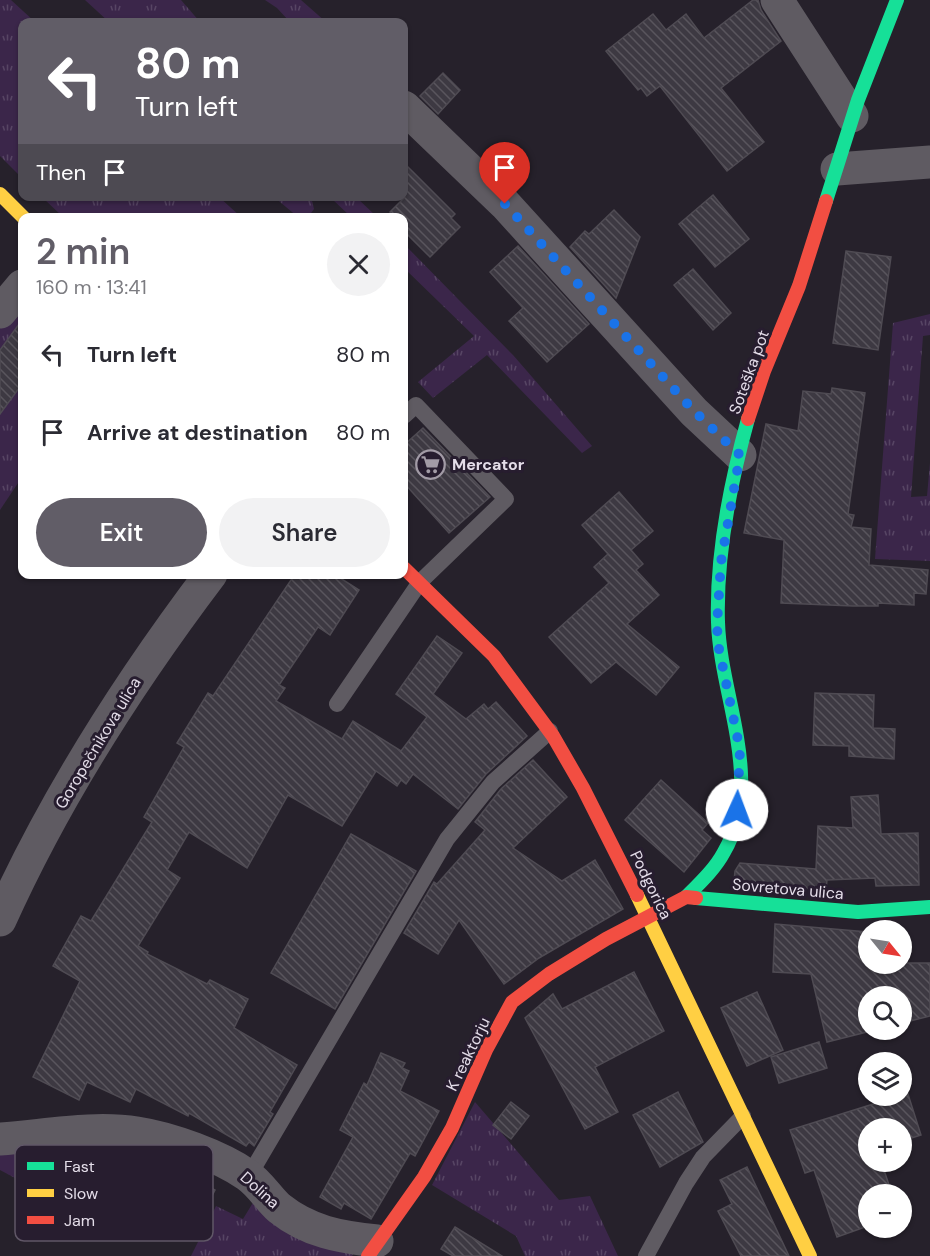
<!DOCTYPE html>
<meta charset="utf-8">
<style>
:root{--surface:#fff;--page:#f2f2f3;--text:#2b2b33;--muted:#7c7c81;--accent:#615d67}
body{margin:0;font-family:"DM Sans",sans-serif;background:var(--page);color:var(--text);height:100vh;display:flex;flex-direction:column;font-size:22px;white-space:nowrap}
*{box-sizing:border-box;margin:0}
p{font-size:20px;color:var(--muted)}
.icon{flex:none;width:33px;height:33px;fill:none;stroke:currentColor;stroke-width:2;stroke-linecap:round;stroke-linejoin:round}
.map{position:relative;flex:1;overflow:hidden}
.panel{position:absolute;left:18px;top:213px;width:390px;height:366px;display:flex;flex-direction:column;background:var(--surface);border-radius:12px;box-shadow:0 2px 4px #0004}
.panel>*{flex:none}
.guide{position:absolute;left:18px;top:18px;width:390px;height:183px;border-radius:12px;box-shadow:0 2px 4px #0004;background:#615d67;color:#fff;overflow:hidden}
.needle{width:39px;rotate:120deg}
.fabs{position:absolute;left:858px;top:920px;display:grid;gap:12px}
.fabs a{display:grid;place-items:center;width:54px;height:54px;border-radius:50%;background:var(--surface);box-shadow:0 2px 4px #0004;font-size:30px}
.pin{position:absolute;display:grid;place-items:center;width:51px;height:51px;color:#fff;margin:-62px -26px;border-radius:50% 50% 50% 0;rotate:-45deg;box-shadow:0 0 6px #0007}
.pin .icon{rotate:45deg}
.me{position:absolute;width:66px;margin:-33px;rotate:2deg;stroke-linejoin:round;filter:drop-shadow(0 0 4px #0008)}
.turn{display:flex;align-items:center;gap:21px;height:126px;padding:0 18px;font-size:27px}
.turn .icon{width:78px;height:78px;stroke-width:2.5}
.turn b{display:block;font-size:42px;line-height:51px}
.then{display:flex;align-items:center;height:57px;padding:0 18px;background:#0003;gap:12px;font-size:22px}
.round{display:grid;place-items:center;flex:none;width:63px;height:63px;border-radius:32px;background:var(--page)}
.summary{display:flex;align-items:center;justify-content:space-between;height:102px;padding:0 18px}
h1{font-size:36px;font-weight:600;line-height:45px;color:var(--accent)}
.primary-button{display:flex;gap:12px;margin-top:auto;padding:12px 18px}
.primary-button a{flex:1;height:69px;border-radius:36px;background:var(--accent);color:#fff;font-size:24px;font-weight:600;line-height:69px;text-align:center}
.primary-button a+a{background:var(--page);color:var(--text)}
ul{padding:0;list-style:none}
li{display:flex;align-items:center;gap:18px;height:78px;padding:0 18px}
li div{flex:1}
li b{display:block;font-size:22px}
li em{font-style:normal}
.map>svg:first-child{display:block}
.grass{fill:url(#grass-tufts)}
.building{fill:url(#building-back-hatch);stroke:#4f4b53;stroke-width:1.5}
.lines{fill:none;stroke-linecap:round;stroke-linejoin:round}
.lane{stroke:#5f5b62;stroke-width:16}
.street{stroke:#5f5b62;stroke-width:33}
.fast{stroke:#16e098;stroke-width:14}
.slow{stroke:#ffcf43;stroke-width:14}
.jam{stroke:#f24e42;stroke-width:14}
.route{stroke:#1a73e8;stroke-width:10;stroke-dasharray:0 18}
.labels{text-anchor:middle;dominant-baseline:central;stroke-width:6;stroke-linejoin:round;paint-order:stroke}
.street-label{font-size:16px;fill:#e4dde9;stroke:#271d2f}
.poi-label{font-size:16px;font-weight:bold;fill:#e4dde9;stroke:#271d2f;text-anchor:start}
.key{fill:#271d2f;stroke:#605767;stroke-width:1.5}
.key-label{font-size:16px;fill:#e4dde9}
</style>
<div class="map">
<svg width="930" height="1256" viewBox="0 0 930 1256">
<defs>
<pattern id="grass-tufts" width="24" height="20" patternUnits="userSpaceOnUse" patternTransform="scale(1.5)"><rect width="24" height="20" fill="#3b264a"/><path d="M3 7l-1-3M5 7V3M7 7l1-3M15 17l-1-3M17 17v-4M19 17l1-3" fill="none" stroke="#574564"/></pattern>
<pattern id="building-back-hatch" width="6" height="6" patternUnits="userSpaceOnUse" patternTransform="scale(1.5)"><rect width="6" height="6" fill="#3d3942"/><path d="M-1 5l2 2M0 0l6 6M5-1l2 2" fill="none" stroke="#59555d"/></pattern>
</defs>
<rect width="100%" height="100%" fill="#26212b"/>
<!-- grass -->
<g class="grass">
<polygon points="0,0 11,0 35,22 22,22 22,178 0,156"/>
<polygon points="85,0 181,0 200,22 109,22"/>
<polygon points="265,0 301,0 326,22 290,22 277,8"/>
<polygon points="42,197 219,197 241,217 63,217"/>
<polygon points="274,197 311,197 314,209 308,217 298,217"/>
<polygon points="330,197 356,197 377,217 351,217"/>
<polygon points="404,244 513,355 592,446 582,453 487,355 433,398 418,382 474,336 404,268"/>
<polygon points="22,296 22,477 0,510 0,321"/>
<polygon points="930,314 930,335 923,336 911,497 927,496 930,463 930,561 875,559 893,323"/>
<polygon points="475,1102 559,1200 590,1196 618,1256 525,1256 516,1236 432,1185"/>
<polygon points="113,1143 100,1177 70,1163 63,1178 30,1159 15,1178 0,1170 0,1153"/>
<polygon points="254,1201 354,1252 352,1256 191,1256 216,1206 243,1219"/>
</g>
<!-- building -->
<g class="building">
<polygon points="753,0 758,0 761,10 781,41 721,88 764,142 727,171 660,86 647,96 641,88 638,90 606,51 653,14 666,30 686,14 704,38"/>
<polygon points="443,73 460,90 438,114 420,96"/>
<polygon points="404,163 455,214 451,218 460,227 430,257 405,232 408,230 404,225 404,218 396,218 390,212 404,198"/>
<polygon points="713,195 749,239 715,267 679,224"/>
<polygon points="614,210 640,237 616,298 570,247 585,231 589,234"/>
<polygon points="518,246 589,324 547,362 509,321 523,308 490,272"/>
<polygon points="846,251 891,257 878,350 833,343"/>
<polygon points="693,269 731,313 713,330 674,285"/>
<polygon points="22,320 22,384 0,414 0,350"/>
<polygon points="832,388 865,393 848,514 854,515 851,527 871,529 869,565 928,570 926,594 914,593 914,605 878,603 878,606 853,606 781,603 784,540 744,533 766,424 798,431 803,391 831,394"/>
<polygon points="423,428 490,497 449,533 404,483 404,445"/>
<polygon points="619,492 653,531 631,550 643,564 636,570 659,595 627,624 679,667 656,695 616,662 591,683 549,637 609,583 594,567 608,554 582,525"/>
<polygon points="295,574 334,574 359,590 330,635 318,627 279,685 285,688 276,701 342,739 353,721 401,751 427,717 396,694 437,636 462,653 433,694 466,719 484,704 488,709 496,702 527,736 486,774 458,809 413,774 406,784 401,780 397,786 376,771 342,826 288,795 247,868 189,832 167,870 180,878 138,946 148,952 147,954 207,984 210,980 248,999 234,1028 297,1065 270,1112 273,1114 254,1146 249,1142 246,1146 189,1113 188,1116 136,1089 130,1102 87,1082 79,1100 33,1077 80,981 53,966 81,916 91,921 152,822 144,817 184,747 177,743 208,693 213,696"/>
<polygon points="815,693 874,695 873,728 895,729 894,759 849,756 849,746 813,745"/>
<polygon points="533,760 567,797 513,848 562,881 595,860 623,909 539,958 504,984 459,920 438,954 404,933 434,882 437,884 485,830 475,822 501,789"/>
<polygon points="661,780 708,823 702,830 711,838 684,872 625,820"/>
<polygon points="878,795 881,834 918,833 919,885 876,886 875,878 827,880 826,890 734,882 735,871 740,863 816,869 818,826 853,828 851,797"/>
<polygon points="351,834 416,871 335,1009 271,973"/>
<polygon points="775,924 868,932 868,963 930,963 930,1016 902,1023 902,996 868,996 868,1029 879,1029 827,1042 811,974 773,972"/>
<polygon points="634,972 664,1031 595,1067 618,1112 585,1129 525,1018 553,994 562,1009"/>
<polygon points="757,992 783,1050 747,1066 721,1008"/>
<polygon points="819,1042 827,1068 779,1083 771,1057"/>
<polygon points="381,1053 405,1063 402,1068 409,1071 400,1091 439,1111 415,1156 410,1153 371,1219 344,1203 341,1209 320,1197 353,1137 340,1130 364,1083 367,1085"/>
<polygon points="907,1091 921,1135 902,1141 902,1128 868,1128 868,1161 881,1161 892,1194 868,1194 868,1226 837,1237 814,1170 805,1173 790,1130 902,1095"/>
<polygon points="678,1092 703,1142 660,1167 633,1115"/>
<polygon points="511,1102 529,1116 511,1139 493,1125"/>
<polygon points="130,1159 185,1186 190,1176 215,1190 191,1235 150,1214 141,1233 103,1214"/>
<polygon points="747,1167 789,1256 741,1256 718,1211 732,1204 720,1180"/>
<polygon points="455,1227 502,1256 453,1256 441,1249"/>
</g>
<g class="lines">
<!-- lane -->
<g class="lane">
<polyline points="337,704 420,582 506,499 416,405 404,416"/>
<polyline points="249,1176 447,839 493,782 550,731"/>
<polyline points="646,1256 686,1183 703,1157 743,1116"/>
</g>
<!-- street -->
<g class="street">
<polyline points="777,0 852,116"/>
<polyline points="404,107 505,204 694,412 740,455"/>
<polyline points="837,169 930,162"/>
<polyline points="0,312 22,286"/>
<path d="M0,920C55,798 130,681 211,574"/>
<path d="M0,1139C44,1136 93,1126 137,1133C170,1138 220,1156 247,1175C260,1184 268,1198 279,1208C309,1232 340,1237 377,1241"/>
</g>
<!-- fast -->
<g class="fast">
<polyline points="826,201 858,100 897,0"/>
<path d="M686,897C700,883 715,869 724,852C765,781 720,696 718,622C716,555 730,484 748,419"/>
<polyline points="696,898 858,912 930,907"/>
</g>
<!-- slow -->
<g class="slow">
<polyline points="0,194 24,218"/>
<polyline points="637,895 810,1256"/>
</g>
<!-- jam -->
<g class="jam">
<polyline points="748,419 764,371 799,286 826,201"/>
<polyline points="404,568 494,656 553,736 583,788 637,895"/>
<polyline points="368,1256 424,1177 452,1128 486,1050 512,1002 549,974 606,939 686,897 696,898"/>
</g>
</g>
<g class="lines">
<!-- route -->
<polyline class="route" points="505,204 694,411 740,455 721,562 717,625 718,644 740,750 737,810"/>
</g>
<!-- icons -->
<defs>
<symbol id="supermarket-ring" viewBox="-11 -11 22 22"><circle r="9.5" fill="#271d2f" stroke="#a29ba6" stroke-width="1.5"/><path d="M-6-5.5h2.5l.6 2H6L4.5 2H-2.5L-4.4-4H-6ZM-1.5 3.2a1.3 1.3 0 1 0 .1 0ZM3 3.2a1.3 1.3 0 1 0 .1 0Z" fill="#a29ba6"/></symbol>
</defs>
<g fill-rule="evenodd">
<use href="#supermarket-ring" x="414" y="448" width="33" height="33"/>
</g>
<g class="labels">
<!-- street labels -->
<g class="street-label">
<text transform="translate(749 372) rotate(-70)">Soteška pot</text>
<text transform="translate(98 743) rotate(-59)">Goropečnikova ulica</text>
<text transform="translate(651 885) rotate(64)">Podgorica</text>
<text transform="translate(788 889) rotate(5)">Sovretova ulica</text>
<text transform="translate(468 1054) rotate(-64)">K reaktorju</text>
<text transform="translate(260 1190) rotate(42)">Dolina</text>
</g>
<!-- poi labels -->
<g class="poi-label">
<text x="452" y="464">Mercator</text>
</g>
</g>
<!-- legend -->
<rect x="15" y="1145" width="198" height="96" rx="9" class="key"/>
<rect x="27" y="1162" width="27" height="8" fill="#16e098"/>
<rect x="27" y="1189" width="27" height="8" fill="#ffcf43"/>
<rect x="27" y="1216" width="27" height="8" fill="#f24e42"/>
<g class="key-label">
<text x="64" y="1172">Fast</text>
<text x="64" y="1199">Slow</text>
<text x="64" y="1226">Jam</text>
</g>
</svg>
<div class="fabs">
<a><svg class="needle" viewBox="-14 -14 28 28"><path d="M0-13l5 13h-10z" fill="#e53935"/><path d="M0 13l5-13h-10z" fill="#7c7c81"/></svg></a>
<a><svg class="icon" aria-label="search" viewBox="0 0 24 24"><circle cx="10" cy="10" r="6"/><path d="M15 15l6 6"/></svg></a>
<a><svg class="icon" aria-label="layers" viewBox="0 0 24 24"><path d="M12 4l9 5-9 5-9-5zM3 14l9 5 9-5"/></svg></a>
<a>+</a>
<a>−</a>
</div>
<div class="pin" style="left:505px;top:204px;background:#d93025"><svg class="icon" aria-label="arrive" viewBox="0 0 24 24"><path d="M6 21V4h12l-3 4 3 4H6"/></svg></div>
<svg class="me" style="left:737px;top:810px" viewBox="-20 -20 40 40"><circle r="19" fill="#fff"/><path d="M0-13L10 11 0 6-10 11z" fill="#1a73e8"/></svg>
<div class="guide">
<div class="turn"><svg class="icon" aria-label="left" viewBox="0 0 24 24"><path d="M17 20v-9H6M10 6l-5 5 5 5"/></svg><div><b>80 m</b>Turn left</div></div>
<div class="then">Then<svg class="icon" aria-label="arrive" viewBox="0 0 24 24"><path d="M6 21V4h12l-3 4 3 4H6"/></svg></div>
</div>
<section class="panel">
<div class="summary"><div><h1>2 min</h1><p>160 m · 13:41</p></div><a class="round"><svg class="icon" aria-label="close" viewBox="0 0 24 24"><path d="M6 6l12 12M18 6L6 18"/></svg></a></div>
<ul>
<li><svg class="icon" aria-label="left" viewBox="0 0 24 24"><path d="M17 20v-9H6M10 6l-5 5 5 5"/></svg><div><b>Turn left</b></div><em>80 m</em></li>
<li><svg class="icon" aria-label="arrive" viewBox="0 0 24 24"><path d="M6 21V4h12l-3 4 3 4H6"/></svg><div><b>Arrive at destination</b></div><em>80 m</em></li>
</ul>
<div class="primary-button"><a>Exit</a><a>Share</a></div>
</section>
</div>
